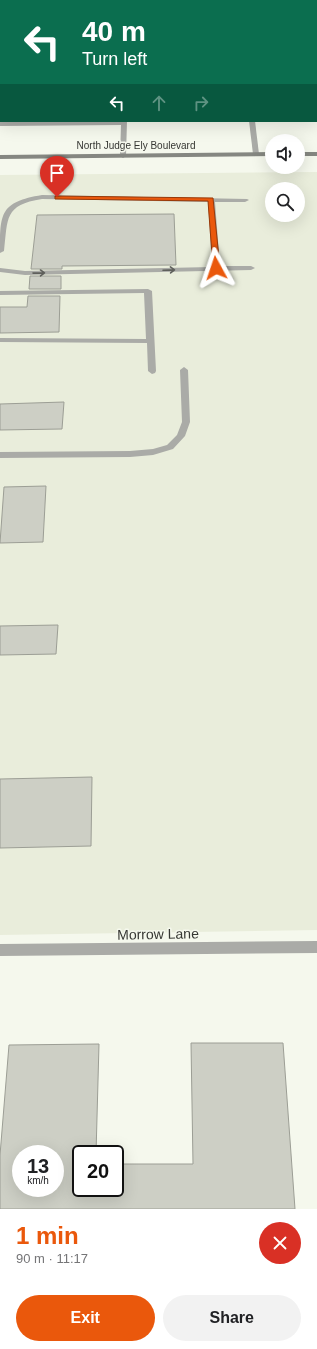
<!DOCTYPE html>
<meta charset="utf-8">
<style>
:root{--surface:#fff;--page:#f2f2f2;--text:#202124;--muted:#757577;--accent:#ea580c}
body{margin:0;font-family:Helvetica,sans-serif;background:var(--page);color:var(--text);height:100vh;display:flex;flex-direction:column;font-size:15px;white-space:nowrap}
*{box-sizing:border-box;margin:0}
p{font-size:13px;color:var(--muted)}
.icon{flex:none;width:22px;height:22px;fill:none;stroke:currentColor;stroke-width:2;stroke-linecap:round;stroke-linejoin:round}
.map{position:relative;height:1209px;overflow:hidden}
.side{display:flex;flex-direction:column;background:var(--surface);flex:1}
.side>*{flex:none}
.banner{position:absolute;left:0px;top:0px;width:317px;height:122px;box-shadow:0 4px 16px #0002;background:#0b6e4f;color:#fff;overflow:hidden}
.fabs{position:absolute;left:265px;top:134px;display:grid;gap:8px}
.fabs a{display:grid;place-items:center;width:40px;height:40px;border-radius:50%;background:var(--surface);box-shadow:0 4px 16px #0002;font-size:20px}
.speed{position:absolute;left:12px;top:1145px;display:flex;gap:8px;font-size:20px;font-weight:700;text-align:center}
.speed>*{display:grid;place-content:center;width:52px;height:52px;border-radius:50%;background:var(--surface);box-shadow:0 4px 16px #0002;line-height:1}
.speed small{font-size:10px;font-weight:400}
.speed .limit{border:2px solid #111;border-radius:6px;background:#fff;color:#111}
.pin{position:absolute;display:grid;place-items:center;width:34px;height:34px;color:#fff;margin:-41px -17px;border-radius:50% 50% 50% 0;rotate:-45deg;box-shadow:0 0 4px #0007}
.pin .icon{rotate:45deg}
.me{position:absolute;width:44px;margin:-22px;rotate:355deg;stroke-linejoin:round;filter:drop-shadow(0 0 3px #0008)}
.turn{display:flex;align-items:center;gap:14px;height:84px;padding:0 16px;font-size:18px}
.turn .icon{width:52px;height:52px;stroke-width:2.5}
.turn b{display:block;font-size:28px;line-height:34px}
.lanes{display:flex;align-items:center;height:38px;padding:0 16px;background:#0003;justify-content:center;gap:20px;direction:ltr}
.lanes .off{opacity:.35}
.round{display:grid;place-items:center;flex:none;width:42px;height:42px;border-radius:21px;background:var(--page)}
.head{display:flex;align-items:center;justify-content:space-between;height:68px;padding:0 16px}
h1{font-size:24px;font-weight:600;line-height:30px;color:var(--accent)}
.cta{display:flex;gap:8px;margin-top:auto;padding:8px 16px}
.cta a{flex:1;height:46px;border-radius:24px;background:var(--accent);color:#fff;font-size:16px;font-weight:600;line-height:46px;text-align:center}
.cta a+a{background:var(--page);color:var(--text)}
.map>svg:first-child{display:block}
.built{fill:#e9eddb;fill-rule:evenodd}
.building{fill:#cdcfc5;stroke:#9c9e95;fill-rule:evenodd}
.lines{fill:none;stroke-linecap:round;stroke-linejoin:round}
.service{fill:#aaaba7;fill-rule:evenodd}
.minor{fill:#aaaba7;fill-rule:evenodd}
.secondary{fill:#858781;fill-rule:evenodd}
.oneway{stroke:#5f605c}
.route{fill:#ea580c;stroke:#983908}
.labels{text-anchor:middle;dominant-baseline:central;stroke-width:3;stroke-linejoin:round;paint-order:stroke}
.far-street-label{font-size:10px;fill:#363733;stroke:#f5f8ed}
.near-street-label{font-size:14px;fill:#363733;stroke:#f5f8ed}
</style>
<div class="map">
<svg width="317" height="1209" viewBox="0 0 317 1209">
<rect width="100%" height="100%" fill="#f5f8ed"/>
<!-- built -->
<path class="built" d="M317,172V930L0,935V175ZM272,189H298V215H272Z"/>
<!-- building -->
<g class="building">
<polygon points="174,214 176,265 62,266 62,269 31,269 37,215"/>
<polygon points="30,276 61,276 61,289 29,289"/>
<polygon points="28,296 60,296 59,332 0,333 0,307 27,307"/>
<polygon points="64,402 62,429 0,430 0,404"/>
<polygon points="46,486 43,542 0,543 4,487"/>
<polygon points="58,625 56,654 0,655 0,626"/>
<polygon points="92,777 91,846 0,848 0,779"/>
<path d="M191,1043H283L295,1209H0V1155L9,1045L99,1044L96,1154H81V1188H115V1164H193ZM21,1154H55V1188H21Z"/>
</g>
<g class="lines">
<!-- service -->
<g class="service">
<rect x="316" y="12" width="1" height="4"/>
<rect x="0" y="29" width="1" height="4"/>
<rect x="316" y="33" width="1" height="4"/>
<polygon points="0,86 1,86 0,98"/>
<rect x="316" y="92" width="1" height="4"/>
<rect x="316" y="117" width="1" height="4"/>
<polygon points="127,121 126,156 123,158 120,156 121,125 0,126 0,122"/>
<polygon points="249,121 255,121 259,154 256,156 253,154"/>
<path d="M42,195L247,199L249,200L245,202H215L220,266H251L255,268L251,270L25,275L0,272V268L25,271L212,267L208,202L42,199C4,205 8,218 4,251L0,253C0,213 0,202 42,195Z"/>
<polygon points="148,289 152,291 156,371 155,373 152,374 148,371 147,343 0,342 0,338 146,339 144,293 0,295 0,291"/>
<polygon points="184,367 188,370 190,422 185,436 173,449 153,455 130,457 0,458 0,452 130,451 153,449 167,445 177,435 182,422 180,370"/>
</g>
<!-- minor -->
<polygon class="minor" points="317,941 317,953 0,956 0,944"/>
<!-- secondary -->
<g class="secondary">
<polygon points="272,152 272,156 0,159 0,155"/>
<rect x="298" y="152" width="19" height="4"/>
</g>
</g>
<!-- one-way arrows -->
<defs><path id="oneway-shaft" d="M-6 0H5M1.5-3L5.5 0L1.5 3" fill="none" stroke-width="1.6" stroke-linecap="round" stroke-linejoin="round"/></defs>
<g class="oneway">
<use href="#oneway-shaft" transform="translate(169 270) rotate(-2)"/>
<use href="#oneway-shaft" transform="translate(39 273) rotate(-1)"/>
</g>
<!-- route -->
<polygon class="route" points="55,196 213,198 220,268 216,270 213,268 208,201 57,199 55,199"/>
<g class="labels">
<!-- far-street labels -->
<g class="far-street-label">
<text x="136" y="145">North Judge Ely Boulevard</text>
</g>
<!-- near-street labels -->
<g class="near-street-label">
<text transform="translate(158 934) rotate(-1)">Morrow Lane</text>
</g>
</g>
</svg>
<div class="fabs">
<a><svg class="icon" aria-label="sound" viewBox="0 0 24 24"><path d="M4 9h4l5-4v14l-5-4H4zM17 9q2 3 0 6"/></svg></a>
<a><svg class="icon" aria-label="search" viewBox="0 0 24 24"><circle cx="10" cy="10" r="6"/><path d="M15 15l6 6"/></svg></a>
</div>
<div class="speed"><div>13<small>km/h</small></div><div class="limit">20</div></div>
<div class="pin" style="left:57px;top:197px;background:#d93025"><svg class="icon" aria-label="arrive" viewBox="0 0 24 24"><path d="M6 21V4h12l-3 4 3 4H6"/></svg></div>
<svg class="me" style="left:216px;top:268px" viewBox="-20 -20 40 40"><path d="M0-17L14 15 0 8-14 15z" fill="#ea580c" stroke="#fff" stroke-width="4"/></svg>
<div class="banner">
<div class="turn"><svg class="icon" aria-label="left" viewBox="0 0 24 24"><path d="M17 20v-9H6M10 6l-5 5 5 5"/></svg><div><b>40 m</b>Turn left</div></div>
<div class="lanes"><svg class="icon" aria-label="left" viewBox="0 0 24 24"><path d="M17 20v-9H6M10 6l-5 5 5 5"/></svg><svg class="icon off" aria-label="ahead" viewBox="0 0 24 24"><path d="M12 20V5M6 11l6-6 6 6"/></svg><svg class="icon off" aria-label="right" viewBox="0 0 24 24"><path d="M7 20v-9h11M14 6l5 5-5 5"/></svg></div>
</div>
</div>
<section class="side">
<div class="head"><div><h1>1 min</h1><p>90 m · 11:17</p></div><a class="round" style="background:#d93025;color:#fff"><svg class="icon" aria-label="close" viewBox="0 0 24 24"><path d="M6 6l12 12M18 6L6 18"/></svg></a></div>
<div class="cta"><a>Exit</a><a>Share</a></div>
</section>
